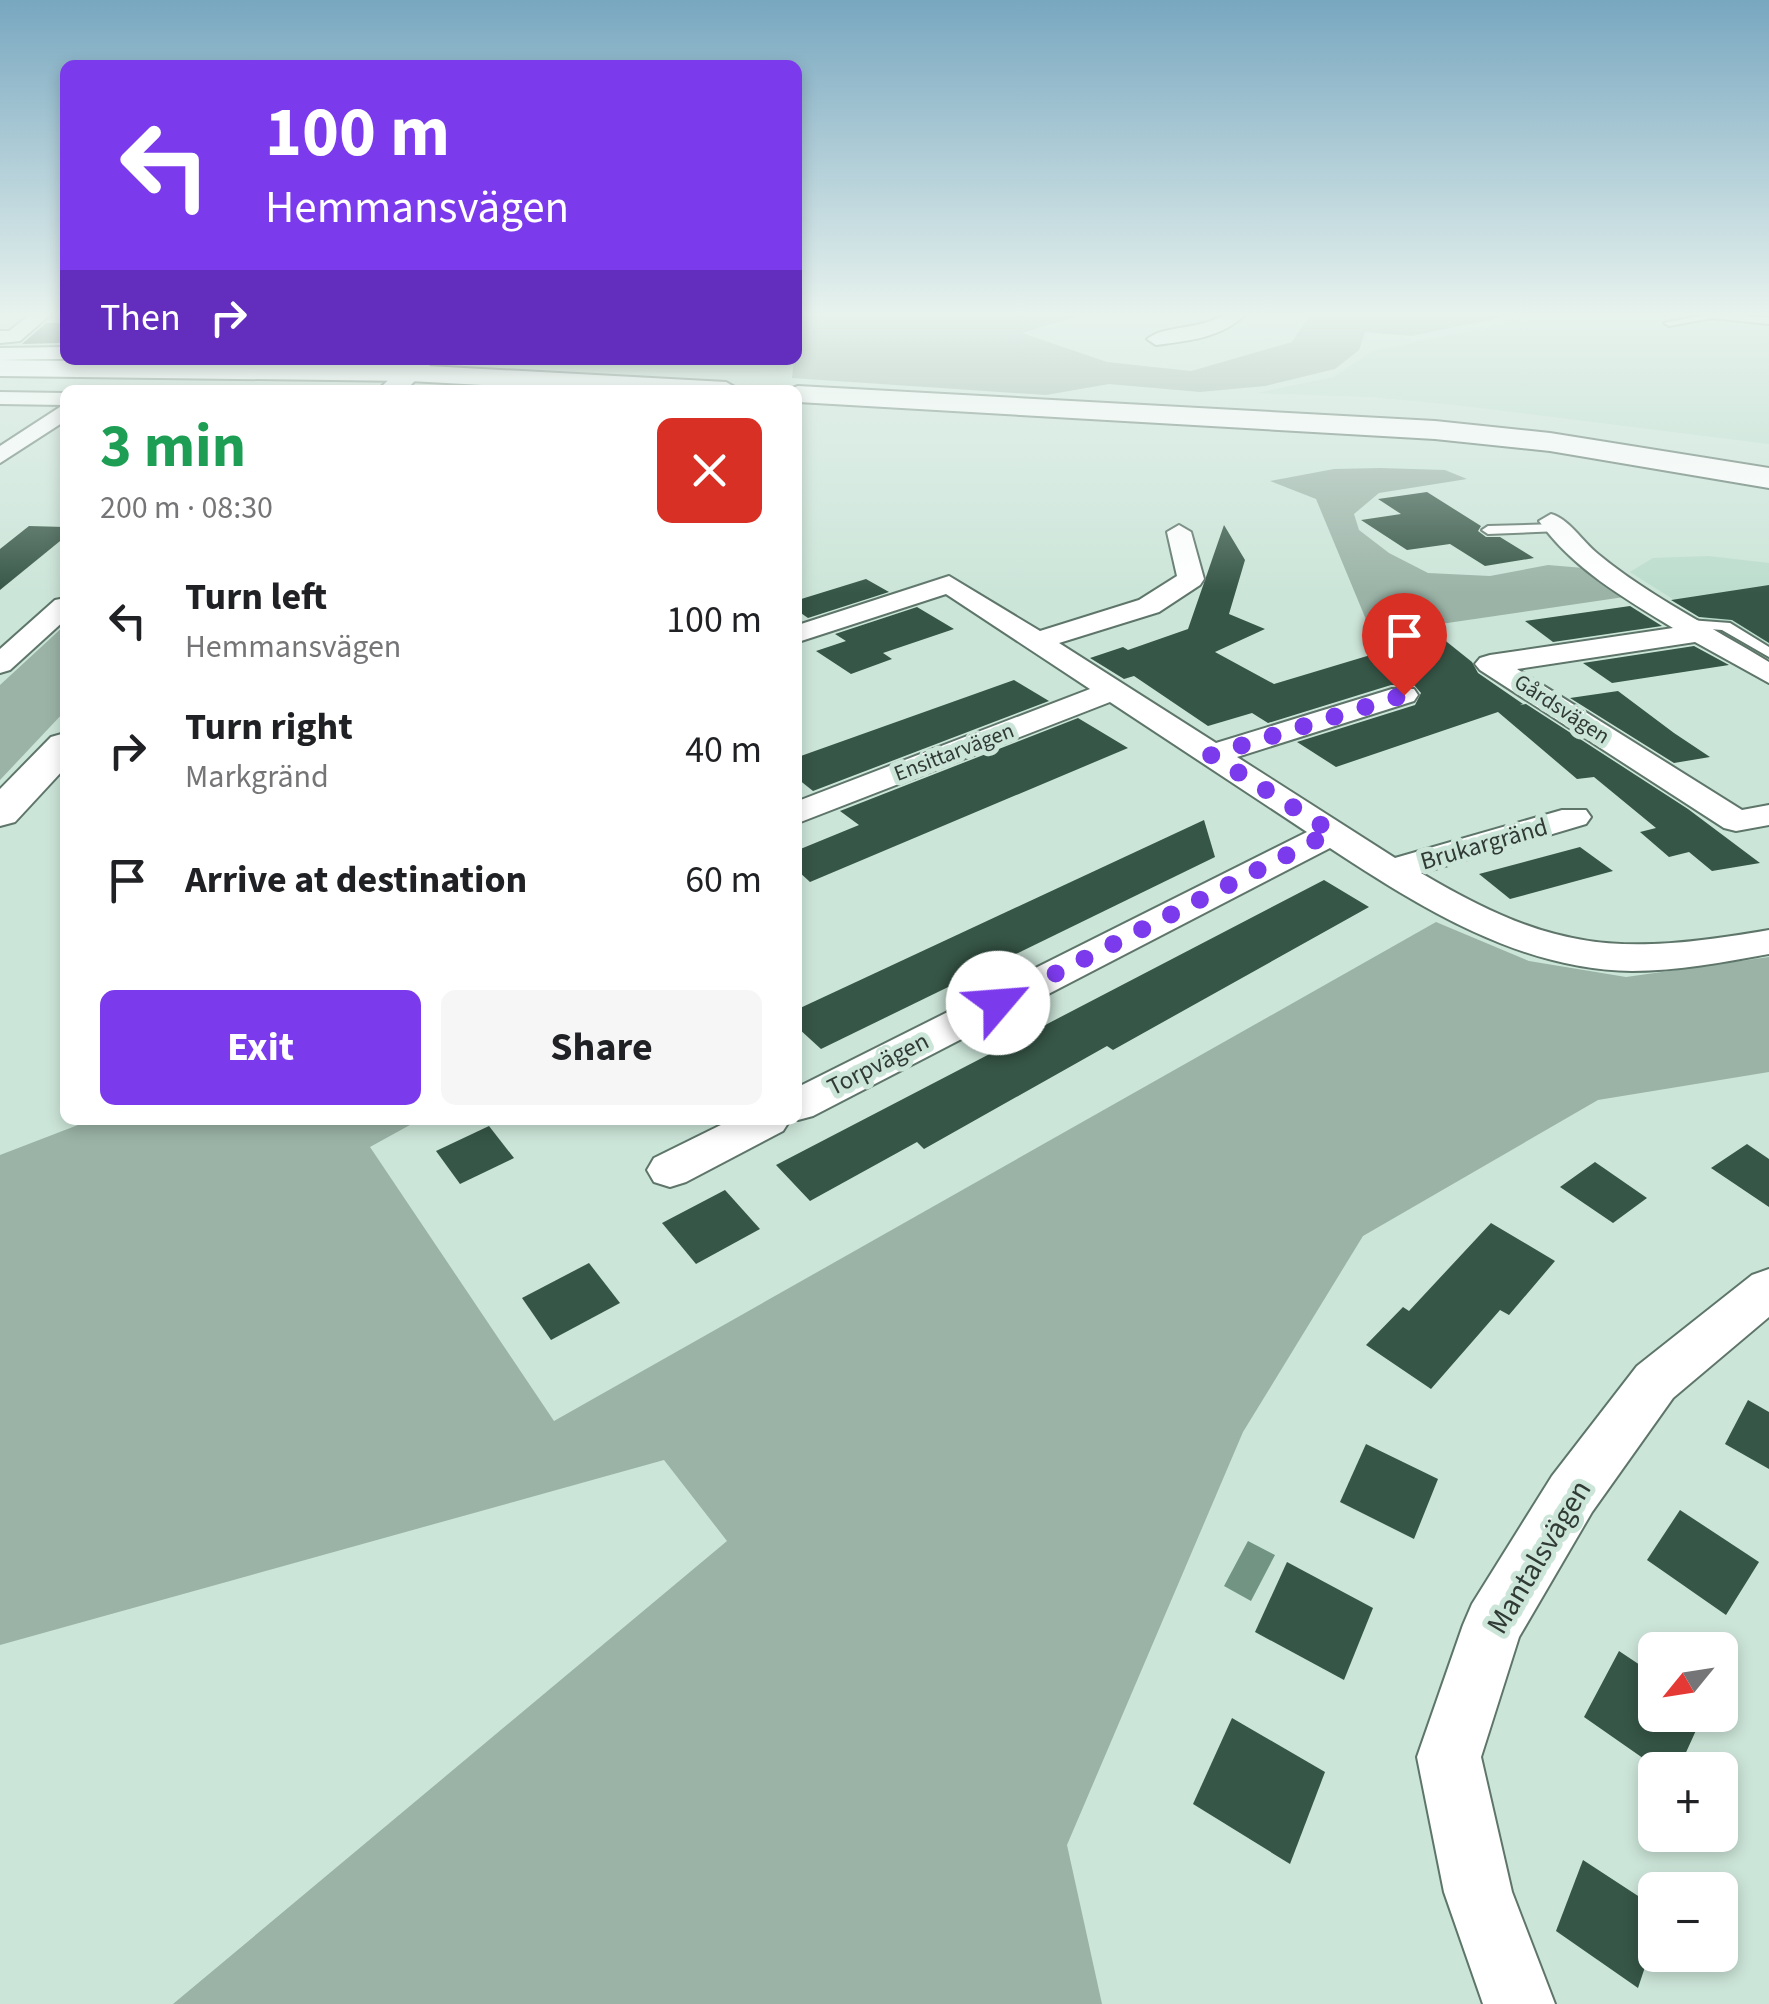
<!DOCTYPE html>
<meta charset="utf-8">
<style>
:root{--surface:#fff;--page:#f6f6f6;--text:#202124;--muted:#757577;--accent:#7c3aed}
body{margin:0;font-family:"Source Sans 3",sans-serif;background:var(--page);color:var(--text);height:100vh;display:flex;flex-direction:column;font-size:38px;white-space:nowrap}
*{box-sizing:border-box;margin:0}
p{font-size:32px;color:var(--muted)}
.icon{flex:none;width:55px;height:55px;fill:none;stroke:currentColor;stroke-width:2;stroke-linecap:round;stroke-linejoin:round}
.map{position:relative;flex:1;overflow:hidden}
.details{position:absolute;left:60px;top:385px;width:742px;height:740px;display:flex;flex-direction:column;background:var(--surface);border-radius:15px;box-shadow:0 5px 15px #0003}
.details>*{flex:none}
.hud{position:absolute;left:60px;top:60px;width:742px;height:305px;border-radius:15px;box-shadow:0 5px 15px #0003;background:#7c3aed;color:#fff;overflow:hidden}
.needle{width:65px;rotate:240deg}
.tools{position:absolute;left:1638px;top:1632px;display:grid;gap:20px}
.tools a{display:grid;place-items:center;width:100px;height:100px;border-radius:15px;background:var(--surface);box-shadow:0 5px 15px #0003;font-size:50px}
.pin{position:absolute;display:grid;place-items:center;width:85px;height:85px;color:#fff;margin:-102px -42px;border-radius:50% 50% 50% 0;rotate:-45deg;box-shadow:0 0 10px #0007}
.pin .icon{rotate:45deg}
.me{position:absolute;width:110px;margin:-55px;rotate:63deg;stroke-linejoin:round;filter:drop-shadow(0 0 8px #0008)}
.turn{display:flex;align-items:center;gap:35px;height:210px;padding:0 40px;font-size:45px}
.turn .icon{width:130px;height:130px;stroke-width:2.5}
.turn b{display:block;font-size:70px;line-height:85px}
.then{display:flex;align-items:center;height:95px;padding:0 40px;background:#0003;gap:20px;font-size:38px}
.round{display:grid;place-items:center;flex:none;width:105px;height:105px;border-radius:15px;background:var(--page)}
.headline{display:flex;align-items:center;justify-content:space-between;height:170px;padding:0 40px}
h1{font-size:60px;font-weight:700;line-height:75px;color:#1e9e55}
.button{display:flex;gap:20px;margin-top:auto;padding:20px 40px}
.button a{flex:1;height:115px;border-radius:15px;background:var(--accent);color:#fff;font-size:40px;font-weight:700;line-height:115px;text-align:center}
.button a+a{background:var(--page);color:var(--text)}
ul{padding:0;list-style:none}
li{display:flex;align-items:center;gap:30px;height:130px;padding:0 40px}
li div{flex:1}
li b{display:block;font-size:38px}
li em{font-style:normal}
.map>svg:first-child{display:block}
.built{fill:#bcddcd}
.green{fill:#9bb3a7}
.water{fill:#719483}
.building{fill:#365647}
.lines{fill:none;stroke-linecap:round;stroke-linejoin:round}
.service-casing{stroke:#5e756a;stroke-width:4}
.minor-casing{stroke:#5e756a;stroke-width:4}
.tertiary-casing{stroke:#5e756a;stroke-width:4}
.secondary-casing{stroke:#5e756a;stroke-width:4}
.service{fill:#fff;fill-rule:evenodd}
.minor{fill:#fff;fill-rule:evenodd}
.tertiary{fill:#fff;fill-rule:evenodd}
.secondary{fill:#fff;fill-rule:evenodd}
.route{stroke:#7c3aed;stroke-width:18;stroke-dasharray:0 32.4}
.labels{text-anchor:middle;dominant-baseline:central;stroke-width:10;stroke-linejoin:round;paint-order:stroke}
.far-street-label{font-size:22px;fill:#313b36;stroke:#cce5d9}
.street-label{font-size:25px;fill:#313b36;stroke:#cce5d9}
.near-street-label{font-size:30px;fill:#313b36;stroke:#cce5d9}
</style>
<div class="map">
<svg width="1769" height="2004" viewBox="0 0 1769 2004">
<rect width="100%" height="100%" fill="#cce5d9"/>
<!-- built -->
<g class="built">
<polygon points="1557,313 1769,313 1769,444 1456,405 1372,397 1257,393 1334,377 1372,351"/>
<polygon points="1708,556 1769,563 1769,660 1630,572 1653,558"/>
</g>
<!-- green -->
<g class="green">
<polygon points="798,313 1086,313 1022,333 1107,362 1191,371 1292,342 1311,313 1523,313 1411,336 1365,332 1359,350 1335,369 1265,386 1200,392 1109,384 1046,395 792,378 794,360 798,360"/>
<polygon points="1380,468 1445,470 1467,479 1379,493 1354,514 1359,530 1389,553 1428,573 1490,576 1548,565 1584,568 1631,596 1372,634 1316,499 1270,481 1334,469"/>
<polygon points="65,625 65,711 0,780 0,685"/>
<polygon points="1436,922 1529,961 1626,977 1769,957 1769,1072 1598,1100 1363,1236 1243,1432 1067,1845 1102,2004 173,2004 727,1541 664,1460 0,1645 0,1155 91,1120 419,1120 370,1147 554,1421"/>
</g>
<!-- water -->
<polygon class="water" points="1248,1541 1275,1555 1251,1601 1224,1586"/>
<!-- building -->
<g class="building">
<polygon points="46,323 65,323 65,338 59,343 22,344"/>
<polygon points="1427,492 1481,526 1478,531 1486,537 1500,537 1534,558 1485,566 1450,544 1407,550 1361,520 1401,514 1378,499"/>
<polygon points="1224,525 1245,560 1229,614 1265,629 1215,652 1274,684 1417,641 1442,638 1472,662 1478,673 1523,704 1520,705 1526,704 1688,809 1760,863 1712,871 1689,852 1669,857 1640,832 1656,828 1594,777 1577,779 1498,712 1336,767 1297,742 1415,705 1421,693 1414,685 1391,685 1268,723 1252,713 1208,726 1134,676 1124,679 1090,658 1123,647 1128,650 1188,629"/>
<polygon points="29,526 65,527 65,537 0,590 0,549"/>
<polygon points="866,579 889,592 808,618 798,611 798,600"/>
<polygon points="1769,585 1769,643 1732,620 1699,617 1671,600"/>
<polygon points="1630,606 1662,626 1553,642 1525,621"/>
<polygon points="917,607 954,629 883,653 892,659 851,674 816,651 846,641 835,634"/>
<polygon points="1694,646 1729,665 1612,683 1583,663"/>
<polygon points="1014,680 1049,701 813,791 798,779 798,757"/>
<polygon points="1618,691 1674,733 1710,757 1674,763 1570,698"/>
<polygon points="1078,718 1128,748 810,882 798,871 798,850 859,825 840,811"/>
<polygon points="1204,820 1215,857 821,1049 798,1028 798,1009"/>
<polygon points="1580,847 1613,871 1510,899 1479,874"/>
<polygon points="1324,880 1369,907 1113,1050 1107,1046 924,1149 917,1142 810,1201 776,1165"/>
<polygon points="489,1126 514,1158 460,1184 436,1151"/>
<polygon points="1747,1144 1769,1159 1769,1207 1711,1168"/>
<polygon points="1595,1162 1647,1198 1613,1223 1560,1187"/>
<polygon points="725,1190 760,1229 696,1264 662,1223"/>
<polygon points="1491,1223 1555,1261 1509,1315 1500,1310 1431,1389 1366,1345 1403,1307 1409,1311"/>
<polygon points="589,1263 620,1303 551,1340 522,1298"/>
<polygon points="1748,1400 1769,1412 1769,1469 1725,1444"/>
<polygon points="1366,1444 1438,1479 1414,1539 1340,1502"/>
<polygon points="1680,1510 1759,1562 1726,1615 1647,1560"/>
<polygon points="1287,1562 1373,1608 1344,1680 1255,1632"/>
<polygon points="1619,1651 1655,1675 1655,1715 1703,1715 1678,1770 1660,1770 1584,1717"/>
<polygon points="1232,1718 1325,1772 1290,1864 1193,1804"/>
<polygon points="1583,1860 1655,1907 1655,1937 1638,1988 1556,1931"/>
</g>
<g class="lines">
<defs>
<g id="service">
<polygon points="1715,313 1769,318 1769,324 1712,318 1669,326 1664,323"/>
<polygon points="1556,524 1562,528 1560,531 1488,534 1482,530 1488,526"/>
<polygon points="1689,620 1730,623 1769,647 1769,657 1722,630 1684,627 1684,621"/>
</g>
<g id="minor">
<polygon points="32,313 52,313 20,341 0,343 0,331 9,331"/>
<path d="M1227,313H1246C1224,338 1187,341 1156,345L1147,339C1166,324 1201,331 1227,313Z"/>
<polygon points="65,347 65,359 0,360 0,348"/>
<polygon points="0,392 65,393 65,421 0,463 0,446 63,405 0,404"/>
<path d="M1551,514C1568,518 1583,542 1598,554C1650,597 1712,627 1769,662V683L1695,642L1517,669L1742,810L1769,805V825L1736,831L1724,828L1480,670L1475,664L1480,658L1490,655L1673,628C1624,598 1572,568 1539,521Z"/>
<path d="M1179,525L1191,532L1204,579L1200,585L1159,612L1059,643L1216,743L1392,689H1414L1418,695L1414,701L1237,757L1395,858L1562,810H1586L1591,817L1586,824L1421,873C1554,952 1618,956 1769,930V954C1724,962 1678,971 1632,971C1520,970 1420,907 1330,848L813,1116L798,1120V1087L1307,832L1110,702L798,823V801L1090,689L946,594L798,642V625L949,576L1040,631L1139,600L1177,576L1167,532Z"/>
<polygon points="65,598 65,620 10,670 0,673 0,649 55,600"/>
<polygon points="731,1120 790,1120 783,1131 686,1182 670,1187 654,1182 647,1170 654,1158"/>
<polygon points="1769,1269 1769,1317 1673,1398 1592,1512 1519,1637 1481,1757 1512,1892 1555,2004 1483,2004 1444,1892 1417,1757 1463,1625 1472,1604 1552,1476 1637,1366 1752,1275"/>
</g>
<g id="tertiary">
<polygon points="409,360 435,360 406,390 378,390"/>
<polygon points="65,733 65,768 15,822 0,826 0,789 51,737"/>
</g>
<g id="secondary">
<polygon points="0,360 409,365 726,382 740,390 573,390 409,381 0,376"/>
<polygon points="798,386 1435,421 1550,433 1769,468 1769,488 1550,451 1435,439 798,402 798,390 787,390"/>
</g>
</defs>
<!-- service casing -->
<use href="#service" class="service-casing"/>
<!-- minor casing -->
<use href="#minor" class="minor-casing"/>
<!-- tertiary casing -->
<use href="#tertiary" class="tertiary-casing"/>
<!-- secondary casing -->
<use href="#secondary" class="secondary-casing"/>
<!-- service -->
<use href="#service" class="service"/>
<!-- minor -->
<use href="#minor" class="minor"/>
<!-- tertiary -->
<use href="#tertiary" class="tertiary"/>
<!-- secondary -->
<use href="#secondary" class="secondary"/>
</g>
<!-- sky -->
<linearGradient id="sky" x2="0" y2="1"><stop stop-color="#78a7c0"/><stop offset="0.53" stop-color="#e8f3ee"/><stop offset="1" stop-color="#e8f3ee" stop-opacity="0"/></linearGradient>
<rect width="1769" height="593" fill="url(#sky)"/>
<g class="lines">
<!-- route -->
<polyline class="route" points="998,1003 1332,832 1211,755 1404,695"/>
</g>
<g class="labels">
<!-- far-street labels -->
<g class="far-street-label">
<text transform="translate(1562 709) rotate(33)">Gårdsvägen</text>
<text transform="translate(954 752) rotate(-21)">Ensittarvägen</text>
</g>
<!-- street labels -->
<g class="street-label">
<text transform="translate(1484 844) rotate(-16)">Brukargränd</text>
<text transform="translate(878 1064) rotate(-27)">Torpvägen</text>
</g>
<!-- near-street labels -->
<g class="near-street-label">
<text transform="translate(1539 1557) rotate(-59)">Mantalsvägen</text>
</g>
</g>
</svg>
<div class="tools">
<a><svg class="needle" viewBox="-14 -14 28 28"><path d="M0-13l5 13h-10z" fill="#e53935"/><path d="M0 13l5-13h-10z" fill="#757577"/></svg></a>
<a>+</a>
<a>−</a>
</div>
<div class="pin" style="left:1404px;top:695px;background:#d93025"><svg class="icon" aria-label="arrive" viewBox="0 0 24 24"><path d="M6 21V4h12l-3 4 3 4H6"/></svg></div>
<svg class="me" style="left:998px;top:1003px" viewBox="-20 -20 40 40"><circle r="19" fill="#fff"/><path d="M0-13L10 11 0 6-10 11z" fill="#7c3aed"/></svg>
<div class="hud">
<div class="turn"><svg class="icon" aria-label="left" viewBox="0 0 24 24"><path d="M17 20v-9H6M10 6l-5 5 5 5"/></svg><div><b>100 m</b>Hemmansvägen</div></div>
<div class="then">Then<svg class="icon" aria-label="right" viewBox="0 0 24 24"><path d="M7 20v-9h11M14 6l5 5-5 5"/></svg></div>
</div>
<section class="details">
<div class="headline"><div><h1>3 min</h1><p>200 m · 08:30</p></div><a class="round" style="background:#d93025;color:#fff"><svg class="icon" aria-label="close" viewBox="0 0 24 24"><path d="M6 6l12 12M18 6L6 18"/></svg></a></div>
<ul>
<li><svg class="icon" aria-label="left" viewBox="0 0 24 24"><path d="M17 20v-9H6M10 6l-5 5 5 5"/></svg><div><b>Turn left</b><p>Hemmansvägen</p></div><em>100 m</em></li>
<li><svg class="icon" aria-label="right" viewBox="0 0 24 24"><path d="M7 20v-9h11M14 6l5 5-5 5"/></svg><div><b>Turn right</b><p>Markgränd</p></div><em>40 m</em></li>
<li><svg class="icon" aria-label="arrive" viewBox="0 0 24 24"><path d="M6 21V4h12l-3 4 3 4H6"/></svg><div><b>Arrive at destination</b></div><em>60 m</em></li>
</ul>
<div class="button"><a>Exit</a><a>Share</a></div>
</section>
</div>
